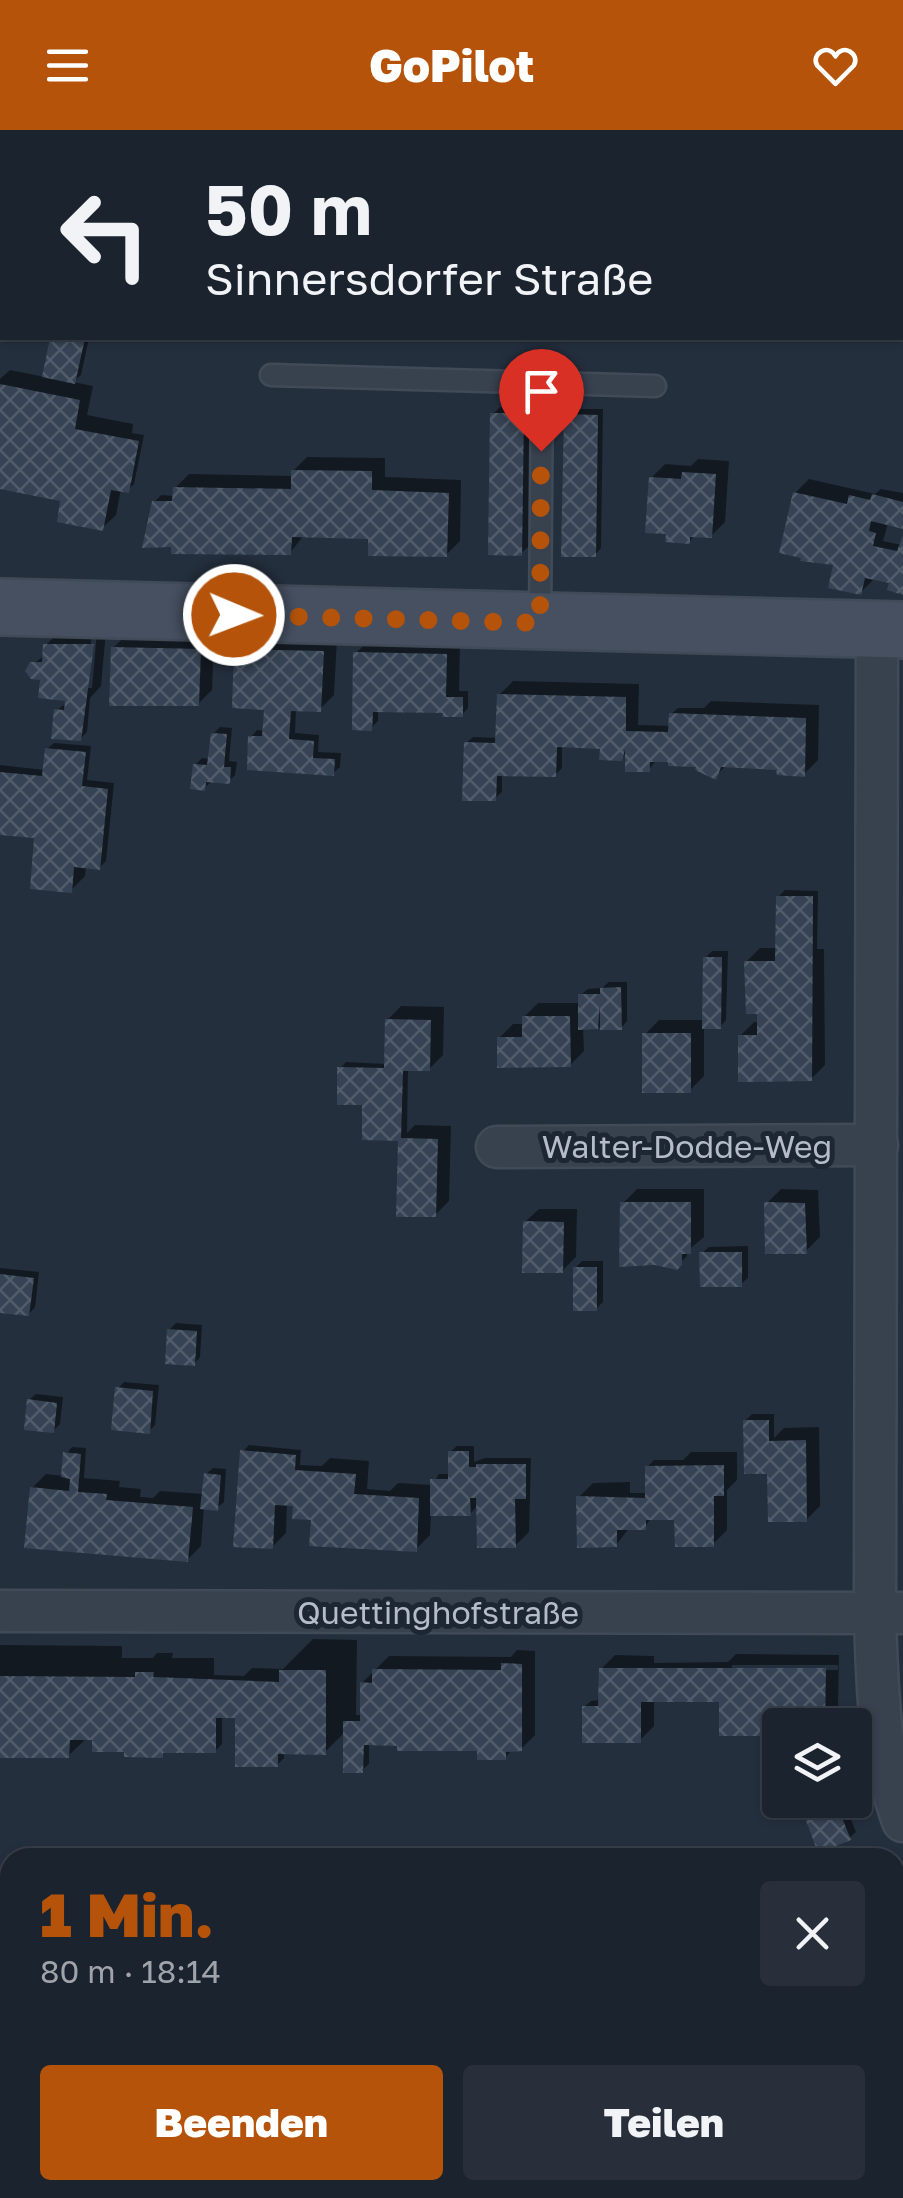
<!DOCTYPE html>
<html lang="de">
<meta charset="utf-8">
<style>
:root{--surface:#1b232e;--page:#282f3a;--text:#f1f3f6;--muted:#a0a4aa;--line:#39404a;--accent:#b45309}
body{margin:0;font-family:"Golos Text",sans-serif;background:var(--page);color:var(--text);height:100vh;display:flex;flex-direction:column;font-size:38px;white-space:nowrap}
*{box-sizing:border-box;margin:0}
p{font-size:32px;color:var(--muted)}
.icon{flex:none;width:55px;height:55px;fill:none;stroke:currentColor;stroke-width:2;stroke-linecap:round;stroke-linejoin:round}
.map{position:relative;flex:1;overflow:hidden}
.side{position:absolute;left:0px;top:1718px;width:905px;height:352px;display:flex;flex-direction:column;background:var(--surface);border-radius:30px 30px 0 0;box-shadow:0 2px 8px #0004,0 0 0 2px var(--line)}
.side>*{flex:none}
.guide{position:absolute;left:0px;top:0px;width:905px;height:210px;box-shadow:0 2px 8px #0004,0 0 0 2px var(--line);background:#1b232e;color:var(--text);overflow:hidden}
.buttons{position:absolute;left:762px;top:1578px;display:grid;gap:20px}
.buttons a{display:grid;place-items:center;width:110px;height:110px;border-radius:10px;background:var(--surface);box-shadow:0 2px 8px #0004,0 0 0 2px var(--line);font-size:50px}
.pin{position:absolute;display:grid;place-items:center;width:85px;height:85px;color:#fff;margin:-102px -42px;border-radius:50% 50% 50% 0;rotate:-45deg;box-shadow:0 0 10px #0007}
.pin .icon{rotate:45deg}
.me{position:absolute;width:110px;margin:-55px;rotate:91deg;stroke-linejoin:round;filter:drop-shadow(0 0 8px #0008)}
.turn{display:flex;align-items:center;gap:35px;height:210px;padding:0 40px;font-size:45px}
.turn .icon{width:130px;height:130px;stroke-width:2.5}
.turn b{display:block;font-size:70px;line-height:85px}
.round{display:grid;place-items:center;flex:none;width:105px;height:105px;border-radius:10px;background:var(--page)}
.head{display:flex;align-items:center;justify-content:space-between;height:170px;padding:0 40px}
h1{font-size:60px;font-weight:800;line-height:75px;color:var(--accent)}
.cta{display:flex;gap:20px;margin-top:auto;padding:20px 40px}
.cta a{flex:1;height:115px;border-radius:10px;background:var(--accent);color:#fff;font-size:40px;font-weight:800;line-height:115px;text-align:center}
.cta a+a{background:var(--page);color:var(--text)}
header{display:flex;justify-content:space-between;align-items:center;height:130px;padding:0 40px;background:var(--accent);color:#fff;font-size:45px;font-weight:800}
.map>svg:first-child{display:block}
.grass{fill:#263c3f}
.shadow{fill:#0007;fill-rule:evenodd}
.building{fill:url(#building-cross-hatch)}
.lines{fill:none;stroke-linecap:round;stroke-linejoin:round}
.lane-casing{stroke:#414a57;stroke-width:25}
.street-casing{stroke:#414a57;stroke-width:45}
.secondary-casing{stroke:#414a57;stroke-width:60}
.lane{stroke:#38414e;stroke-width:20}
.street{stroke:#38414e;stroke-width:40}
.secondary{stroke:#465061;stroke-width:55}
.route{stroke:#b45309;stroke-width:18;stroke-dasharray:0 32.4}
.labels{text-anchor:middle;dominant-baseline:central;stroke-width:10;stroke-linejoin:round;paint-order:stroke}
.street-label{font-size:32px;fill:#b4bcc9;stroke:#1d2633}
</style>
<header><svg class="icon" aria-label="menu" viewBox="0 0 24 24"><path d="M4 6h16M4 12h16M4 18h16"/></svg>GoPilot<svg class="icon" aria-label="heart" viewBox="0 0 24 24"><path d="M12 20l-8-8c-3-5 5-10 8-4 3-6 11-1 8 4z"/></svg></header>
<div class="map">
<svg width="903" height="2068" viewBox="0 0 903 2068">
<defs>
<pattern id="building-cross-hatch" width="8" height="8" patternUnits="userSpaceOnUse" patternTransform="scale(2.5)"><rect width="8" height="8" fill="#364354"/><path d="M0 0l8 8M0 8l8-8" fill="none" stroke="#515c6b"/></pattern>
</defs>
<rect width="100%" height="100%" fill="#242f3e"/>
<!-- grass -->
<polygon class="grass" points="0,0 537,0 549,2 2,2 2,56"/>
<!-- shadow -->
<g class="shadow">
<polygon points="859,0 903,0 903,12 902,2 858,2"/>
<polygon points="1,162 2,201 0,203 0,163"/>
<polygon points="53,208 89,208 81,245 73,252 93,256 87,285 133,294 132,303 144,305 134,354 128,360 121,359 116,385 102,398 63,369 0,356 0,249 10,240 45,247"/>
<polygon points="500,277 530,278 528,417 521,423 493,284"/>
<polygon points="573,279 603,279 601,418 595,425 566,285"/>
<polygon points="307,327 385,328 385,347 461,350 460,411 446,425 371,406 304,405 290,423 154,372 161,365 175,366 175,358 189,344 293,346 293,341"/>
<polygon points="698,329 729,331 725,392 711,406 695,405 689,412 651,348 665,334 691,336"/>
<polygon points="809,349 875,364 881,359 903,363 903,397 888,393 883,411 902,415 903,410 903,462 894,445 875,448 860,463 836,433 795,363"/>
<path d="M60,501H106L101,556L90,568L87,602L80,609L57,580L68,572L30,536L44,526L46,515ZM92,501L97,502L92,558H87Z"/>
<polygon points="127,504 214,506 212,560 198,574 113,518"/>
<polygon points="250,506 337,509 334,565 320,579 296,578 295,603 319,605 318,622 341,623 340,637 333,643 251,607 257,600 265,601 270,577 236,520"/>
<polygon points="370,509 460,511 459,561 468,561 468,578 462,585 449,577 378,579 378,591 371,598 356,523"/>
<polygon points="513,551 639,554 638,595 671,596 671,584 678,578 704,578 711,571 819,575 818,630 804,644 779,637 727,635 715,646 693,633 656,630 649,640 628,622 621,628 606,616 562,615 562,638 555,645 502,644 502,662 495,668 466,613 473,607 499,608 499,565"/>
<polygon points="220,597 232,598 229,631 237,632 235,645 229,651 211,652 204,658 195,635 202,628 211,629 213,604"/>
<polygon points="54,613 91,616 87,650 114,653 106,731 100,737 86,736 85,746 71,760 40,706 0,702 0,635 45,640 47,619"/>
<polygon points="785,760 818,761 817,819 824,819 825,935 811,949 740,906 754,892 760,892 746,832 760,818 777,818 778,767"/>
<polygon points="712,821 728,821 726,890 720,897 704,897 704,946 690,960 645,904 659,890 704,890 705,828"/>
<polygon points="609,852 627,852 627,891 621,898 583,897 584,921 570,935 499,908 513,894 524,894 524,887 538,873 581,873 581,865 588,859 602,858"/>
<polygon points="401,876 444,877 443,925 429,939 408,938 407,1003 415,995 451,996 449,1071 435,1085 401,1008 365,972 340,938 346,932 386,934 387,890"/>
<polygon points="637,1059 704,1059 704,1107 687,1121 687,1126 676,1137 623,1073"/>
<polygon points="781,1059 818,1060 820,1107 806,1121 767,1073"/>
<polygon points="539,1079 577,1079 576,1127 562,1141 525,1092"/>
<polygon points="748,1116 748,1148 741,1154 702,1123 709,1117"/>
<polygon points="582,1131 603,1131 603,1172 596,1179 575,1138"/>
<polygon points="0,1138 39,1142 35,1177 29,1184 0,1180"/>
<polygon points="176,1193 202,1195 200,1227 194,1234 169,1200"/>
<polygon points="124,1252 159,1255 155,1295 149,1301 118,1259"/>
<polygon points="36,1264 63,1267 60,1294 53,1301 29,1270"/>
<polygon points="752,1284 774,1284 774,1308 784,1298 819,1297 820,1376 806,1390 770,1338 745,1291"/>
<polygon points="249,1315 301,1320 300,1335 322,1336 330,1328 369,1331 367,1359 390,1361 398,1353 432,1355 439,1344 451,1344 450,1322 457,1316 474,1316 474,1332 485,1328 531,1328 529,1402 515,1416 479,1374 470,1384 431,1384 430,1405 416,1419 313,1388 296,1373 287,1373 286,1403 272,1417 243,1321"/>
<polygon points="72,1317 86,1318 84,1348 120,1351 119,1357 141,1359 140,1367 153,1368 160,1361 204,1364 206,1344 213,1338 226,1339 224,1372 217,1378 204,1377 201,1416 187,1430 32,1358 46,1344 64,1346 66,1324"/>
<polygon points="691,1322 737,1322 737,1350 727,1360 727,1400 713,1414 677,1388 651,1388 645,1397 630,1397 616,1415 579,1367 593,1353 630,1352 630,1363 647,1363 647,1337 654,1330 683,1330"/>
<polygon points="313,1509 357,1510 356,1585 362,1585 362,1553 389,1526 511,1527 517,1520 535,1521 535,1605 521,1619 514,1619 505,1627 480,1619 369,1613 369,1634 362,1640 345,1602 325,1622 284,1622 284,1628 277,1635 238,1582 222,1586 222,1614 215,1621 167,1620 162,1625 87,1608 68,1626 0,1625 0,1515 122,1516 122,1528 153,1528 157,1523 173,1523 172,1528 214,1528 214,1545 244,1546 252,1538 283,1539"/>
<path d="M736,1524L839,1525L838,1577L830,1584V1595H797L798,1590H788L774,1604L722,1570L654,1569V1596L640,1610L584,1577L591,1571L601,1570V1539L615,1525L654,1526V1533L728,1532ZM732,1535H838V1540H732Z"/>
<polygon points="837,1670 843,1670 856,1702 849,1708 807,1686 813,1679"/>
<polygon points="903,1795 903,1856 895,1861 895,1798"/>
<polygon points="22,2060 55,2060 58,2068 5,2068"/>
<polygon points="80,2060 117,2060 120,2068 83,2068"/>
<polygon points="145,2060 175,2060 178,2068 148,2068"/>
<polygon points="190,2060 215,2060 218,2068 193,2068"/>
<polygon points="249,2060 311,2060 314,2068 252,2068"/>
<polygon points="744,2060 866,2060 868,2064 891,2060 894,2068 736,2068"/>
</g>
<!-- building -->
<g class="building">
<polygon points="50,208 85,208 75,254 42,247"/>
<polygon points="0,254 80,270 75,299 139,311 129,363 111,360 103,401 57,392 60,371 0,359"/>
<polygon points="490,283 524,283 522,426 488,425"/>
<polygon points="564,284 598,285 596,427 561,427"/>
<polygon points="291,340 372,341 372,360 449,363 447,427 368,426 368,409 292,407 291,425 171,424 171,417 142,418 152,371 172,371 173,357 291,359"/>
<polygon points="682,342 716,344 712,408 690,407 690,414 665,412 666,404 645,403 649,347 681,349"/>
<polygon points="793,362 847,374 849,365 870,370 872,364 903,372 903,399 871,391 869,401 876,403 873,416 897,421 903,405 903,465 887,460 889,453 865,448 861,465 828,458 833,435 800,431 801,428 779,423"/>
<polygon points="43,514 94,514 81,611 51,609 54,579 64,580 65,571 38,568 40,550 31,549 25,541 30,532 42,532"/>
<polygon points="111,517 201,519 199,576 109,576"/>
<polygon points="234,519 324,521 321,582 291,581 289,609 314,611 313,628 335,629 334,646 247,640 248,606 262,606 264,580 232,578"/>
<polygon points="353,522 447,524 446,567 463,567 463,587 442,587 443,583 373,582 372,601 352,600"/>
<polygon points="497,564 626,567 626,601 668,602 669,583 806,588 805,647 777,645 776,640 721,637 716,650 695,640 696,637 668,636 668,632 650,632 650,642 625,642 625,619 622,631 599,630 600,619 557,617 556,647 497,646 496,671 462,671 464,612 495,613"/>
<polygon points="211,603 227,604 224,637 231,637 230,654 206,652 205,661 190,659 193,634 207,635"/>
<polygon points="45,618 86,622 82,656 108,659 100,740 74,737 72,763 30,759 34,708 0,705 0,642 42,646"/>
<polygon points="776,766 813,766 812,951 738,952 738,905 757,905 757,884 746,884 744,831 775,831"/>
<polygon points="703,827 722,827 721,899 702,899"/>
<polygon points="621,857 622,900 600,900 600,875 598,899 578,900 578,864 600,864 600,858"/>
<polygon points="522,886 570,886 571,937 497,938 497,907 522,907"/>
<polygon points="385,889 431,890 430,941 403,941 401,1008 438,1009 436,1087 396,1087 398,1011 362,1010 362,975 337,975 337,937 384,938"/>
<rect x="642" y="903" width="49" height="60"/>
<polygon points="620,1072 691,1072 691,1124 682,1124 682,1135 677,1140 655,1135 619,1137"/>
<polygon points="764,1072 805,1073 807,1124 765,1124"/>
<polygon points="523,1091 564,1092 563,1143 522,1143"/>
<polygon points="699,1122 742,1122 742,1157 700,1157"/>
<rect x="573" y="1137" width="24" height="44"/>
<polygon points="0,1144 34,1148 29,1186 0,1183"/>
<polygon points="167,1199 197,1201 195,1236 165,1234"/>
<polygon points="115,1257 153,1261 150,1304 111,1300"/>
<polygon points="27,1269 57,1273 54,1303 24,1300"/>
<polygon points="743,1290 769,1290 769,1311 806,1310 807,1392 768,1392 767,1344 744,1344"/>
<polygon points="240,1320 296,1325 295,1340 356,1344 354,1364 419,1368 417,1422 309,1416 311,1390 292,1389 293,1376 275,1375 273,1419 233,1417"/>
<polygon points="448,1321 469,1321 469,1337 476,1337 476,1334 526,1334 526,1369 515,1369 516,1418 477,1418 476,1368 470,1368 471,1386 430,1386 430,1349 448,1349"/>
<polygon points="63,1322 81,1324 78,1362 107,1364 106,1370 193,1377 188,1432 24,1418 30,1357 69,1361 70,1349 61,1347"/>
<polygon points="724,1335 724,1366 714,1366 714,1417 675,1417 674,1390 646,1390 646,1400 617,1400 617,1417 577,1418 576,1366 645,1368 645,1336"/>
<polygon points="204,1343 221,1345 218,1381 200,1379"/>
<polygon points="501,1533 522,1534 522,1621 506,1622 506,1630 477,1630 477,1621 397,1621 397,1616 364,1615 363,1643 343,1643 343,1591 360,1591 360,1552 372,1553 372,1539 501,1540"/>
<polygon points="599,1538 826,1538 825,1595 775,1592 775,1606 719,1606 719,1572 641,1572 641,1613 582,1613 582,1576 598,1576"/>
<polygon points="279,1540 326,1540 326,1625 278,1624 278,1637 235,1637 235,1588 216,1588 216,1623 163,1623 163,1628 124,1627 124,1622 92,1622 92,1610 70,1610 69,1628 0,1628 0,1546 135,1547 135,1542 154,1542 153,1547 279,1552"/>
<rect x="775" y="1619" width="5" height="26"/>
<polygon points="836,1673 851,1710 818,1723 804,1685"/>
<polygon points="895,1823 903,1843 903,1860 895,1864"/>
<polygon points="903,2003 903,2062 895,2048 895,2006"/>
<polygon points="29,2060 46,2060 49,2068 9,2068"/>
<polygon points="78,2060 110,2060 113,2068 81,2068"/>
<polygon points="142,2060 175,2060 167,2063 169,2068 145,2068"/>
<polygon points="187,2060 207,2060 210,2068 190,2068"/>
<polygon points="247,2060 293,2060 295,2068 250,2068"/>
<polygon points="353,2060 390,2060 370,2068 356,2068"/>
<polygon points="758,2060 847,2060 851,2068 738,2068"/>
</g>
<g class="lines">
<defs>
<g id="lane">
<polyline points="902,57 903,58"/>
<polyline points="271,245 655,256"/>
<polyline points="540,491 542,253"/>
</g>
<g id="street">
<polyline points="599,0 613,2"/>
<polyline points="815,2 816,0"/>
<path d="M877,499L875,1483C877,1555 878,1623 903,1691"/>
<polyline points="497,1017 877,1015"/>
<polyline points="0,1481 901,1483"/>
</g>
<g id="secondary">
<polyline points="0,477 903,500"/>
<polyline points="895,1904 903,1901"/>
<polyline points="477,2068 497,2060"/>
</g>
</defs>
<!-- lane casing -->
<use href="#lane" class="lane-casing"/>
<!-- street casing -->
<use href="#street" class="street-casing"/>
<!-- secondary casing -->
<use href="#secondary" class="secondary-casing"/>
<!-- lane -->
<use href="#lane" class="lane"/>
<!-- street -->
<use href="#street" class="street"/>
<!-- secondary -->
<use href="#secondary" class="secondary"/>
</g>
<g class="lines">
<!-- route -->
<polyline class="route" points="234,485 540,493 541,321"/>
</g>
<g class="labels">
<!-- street labels -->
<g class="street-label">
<text x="687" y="1016">Walter-Dodde-Weg</text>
<text x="438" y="1482">Quettinghofstraße</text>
</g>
</g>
</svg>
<div class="buttons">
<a><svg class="icon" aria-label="layers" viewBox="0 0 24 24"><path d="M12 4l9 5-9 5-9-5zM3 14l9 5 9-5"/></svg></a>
</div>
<div class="pin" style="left:541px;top:321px;background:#d93025"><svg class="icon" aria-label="arrive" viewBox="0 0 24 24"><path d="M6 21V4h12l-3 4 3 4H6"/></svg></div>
<svg class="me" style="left:234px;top:485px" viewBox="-20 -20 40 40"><circle r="17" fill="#b45309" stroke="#fff" stroke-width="3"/><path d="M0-11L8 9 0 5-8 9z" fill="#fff"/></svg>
<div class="guide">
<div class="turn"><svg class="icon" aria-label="left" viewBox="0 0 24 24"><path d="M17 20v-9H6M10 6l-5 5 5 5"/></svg><div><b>50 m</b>Sinnersdorfer Straße</div></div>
</div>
<section class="side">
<div class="head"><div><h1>1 Min.</h1><p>80 m · 18:14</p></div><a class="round"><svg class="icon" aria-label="close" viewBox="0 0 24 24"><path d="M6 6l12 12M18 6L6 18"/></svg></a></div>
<div class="cta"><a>Beenden</a><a>Teilen</a></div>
</section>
</div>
